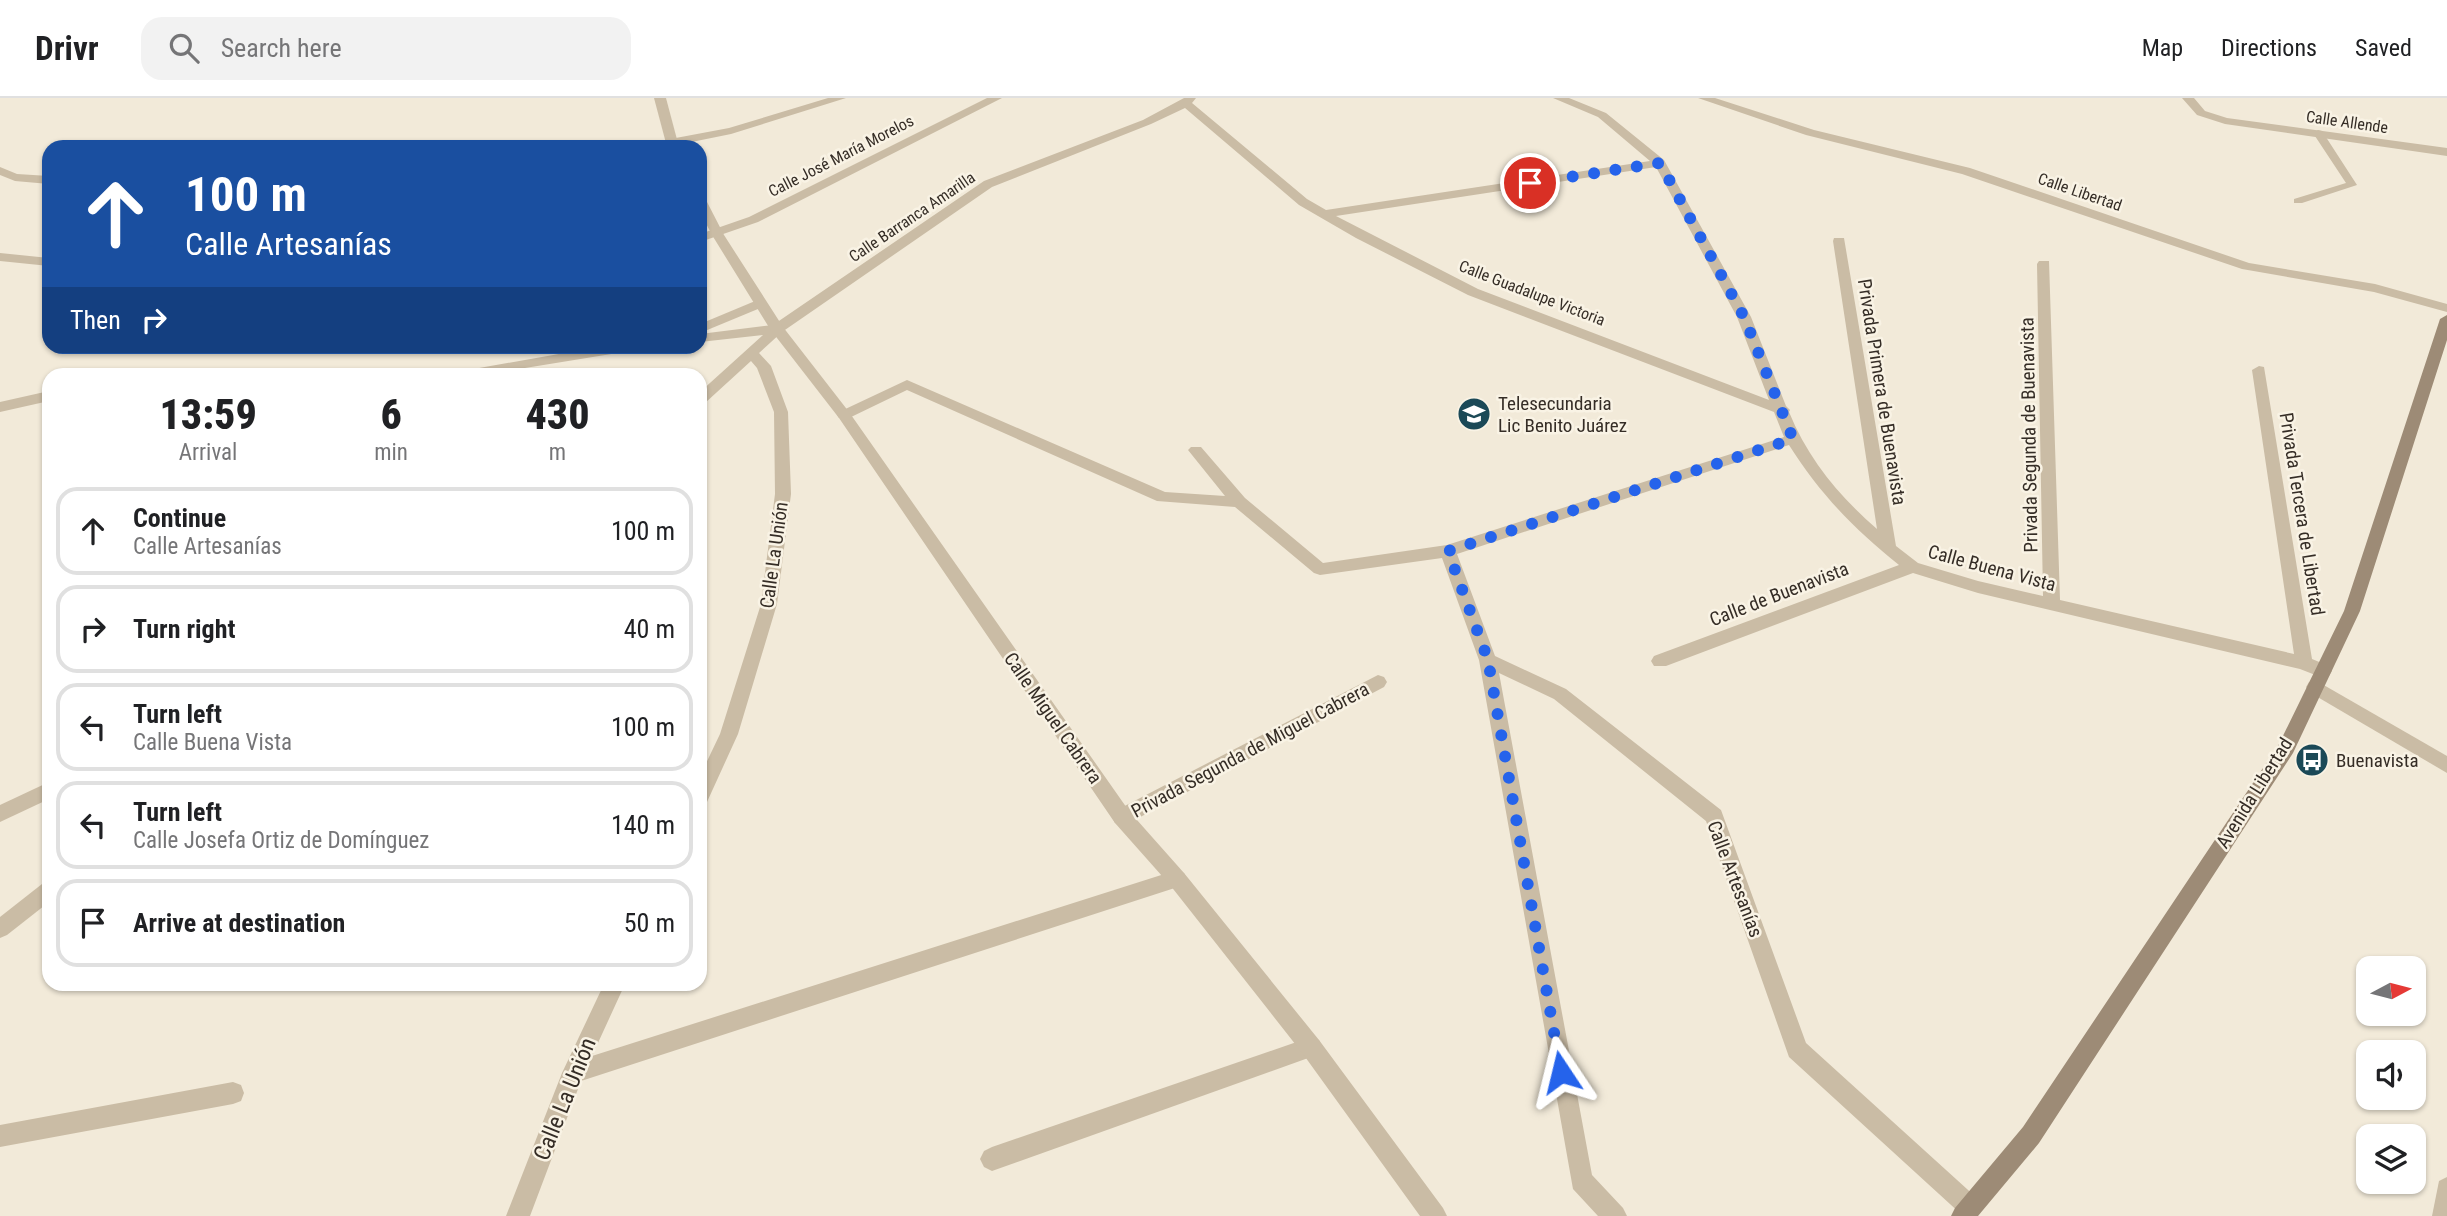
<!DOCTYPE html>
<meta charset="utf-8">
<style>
:root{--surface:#fff;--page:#f2f2f2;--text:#202124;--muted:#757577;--line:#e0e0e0}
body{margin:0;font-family:"Roboto Condensed",sans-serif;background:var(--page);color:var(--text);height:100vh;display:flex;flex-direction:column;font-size:26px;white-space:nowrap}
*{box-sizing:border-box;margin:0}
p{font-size:23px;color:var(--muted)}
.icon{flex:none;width:38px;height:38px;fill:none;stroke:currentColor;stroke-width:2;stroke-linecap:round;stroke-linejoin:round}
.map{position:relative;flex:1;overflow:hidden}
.details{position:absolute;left:42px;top:270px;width:665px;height:623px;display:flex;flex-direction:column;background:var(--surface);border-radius:21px;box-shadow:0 2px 5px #0004}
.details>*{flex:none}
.top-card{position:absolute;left:42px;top:42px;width:665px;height:214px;border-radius:21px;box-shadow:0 2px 5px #0004;background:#1a4fa0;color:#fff;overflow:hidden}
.needle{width:46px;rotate:83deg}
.controls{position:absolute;left:2356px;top:858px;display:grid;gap:14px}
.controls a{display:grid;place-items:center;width:70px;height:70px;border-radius:14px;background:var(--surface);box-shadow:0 2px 5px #0004;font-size:35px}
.pin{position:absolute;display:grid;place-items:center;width:60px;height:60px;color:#fff;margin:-30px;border:4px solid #fff;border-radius:50%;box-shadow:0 2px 7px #0007}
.me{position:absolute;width:77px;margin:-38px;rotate:350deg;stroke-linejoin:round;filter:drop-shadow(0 0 5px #0008)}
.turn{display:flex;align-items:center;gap:24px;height:147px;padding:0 28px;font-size:32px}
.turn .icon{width:91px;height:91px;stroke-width:2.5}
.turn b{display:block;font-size:49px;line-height:60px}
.then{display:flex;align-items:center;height:66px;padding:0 28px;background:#0003;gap:14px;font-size:26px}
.eta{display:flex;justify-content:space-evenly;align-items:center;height:119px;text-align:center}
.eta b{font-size:42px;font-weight:800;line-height:49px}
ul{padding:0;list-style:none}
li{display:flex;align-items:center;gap:21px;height:88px;margin:0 14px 10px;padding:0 14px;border:4px solid var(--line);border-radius:21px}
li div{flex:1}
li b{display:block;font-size:26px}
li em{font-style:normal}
header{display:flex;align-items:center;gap:42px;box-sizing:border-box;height:98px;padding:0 35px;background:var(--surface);border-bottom:2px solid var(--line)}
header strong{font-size:33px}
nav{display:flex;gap:38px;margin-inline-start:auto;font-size:24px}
.search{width:490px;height:63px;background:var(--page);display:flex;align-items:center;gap:18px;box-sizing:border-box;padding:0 24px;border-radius:21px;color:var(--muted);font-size:26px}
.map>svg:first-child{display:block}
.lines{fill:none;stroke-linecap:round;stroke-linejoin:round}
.service{fill:#cabca5;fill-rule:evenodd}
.minor{fill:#cabca5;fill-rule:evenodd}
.tertiary{fill:#cabca5;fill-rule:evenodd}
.secondary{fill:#9d8b76;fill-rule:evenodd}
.route{stroke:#2563eb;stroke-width:12;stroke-dasharray:0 21.6}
.labels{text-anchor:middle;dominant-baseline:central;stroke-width:5;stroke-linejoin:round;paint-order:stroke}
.far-street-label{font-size:16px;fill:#352d26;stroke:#f9f3e5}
.street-label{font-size:19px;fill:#352d26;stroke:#f9f3e5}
.poi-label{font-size:19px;fill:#352d26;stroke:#f9f3e5;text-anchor:start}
.near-street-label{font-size:23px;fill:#352d26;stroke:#f9f3e5}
</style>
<header>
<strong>Drivr</strong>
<div class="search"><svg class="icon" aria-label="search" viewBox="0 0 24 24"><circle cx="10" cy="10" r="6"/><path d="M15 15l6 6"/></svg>Search here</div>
<nav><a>Map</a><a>Directions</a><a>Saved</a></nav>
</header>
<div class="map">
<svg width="2447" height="1118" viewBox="0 0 2447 1118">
<rect width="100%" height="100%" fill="#f2ead9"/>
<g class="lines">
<!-- service -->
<polygon class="service" points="2318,32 2322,33 2357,87 2302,105 2294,105 2294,101 2346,85 2313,35"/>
<!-- minor -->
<g class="minor">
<polygon points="828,0 846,0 731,36 667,49 643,49 649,45 729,30"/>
<polygon points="987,0 1002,0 758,124 700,144 700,136 749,119"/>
<path d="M1184,0H1196L1192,5L1307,101L1326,112L1650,63L1598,19L1553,0H1569L1606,15L1664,62L1751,219L1786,308L1790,312L1789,314C1808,361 1839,398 1877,431L1833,143L1834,140H1844L1896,448L1918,465L1978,483L2043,498L2037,166L2039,163H2049L2060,502L2294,556L2252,272L2259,268L2264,269L2312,561L2329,568L2332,573L2329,578L2323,580L2300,571L1978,495L1913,475L1666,568H1654L1651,563L1654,558L1899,467C1854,431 1820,396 1789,347L1457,456L1495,558L1566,591L1721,712L1806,945L1978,1101L1982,1109L1978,1117H1962L1789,959L1706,723L1554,601L1499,575L1592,1077L1623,1110L1627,1118H1598L1573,1091L1479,562L1442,460L1320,477L1314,475L1235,409L1157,403L907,292L849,320H839L837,317L839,314L907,282L1165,394L1225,398L1188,352L1191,349H1201L1245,400L1323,465L1447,447L1784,339L1774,314L1468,197L1356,140L1299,107L1185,10L1151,26L992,89L782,234L759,255L771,268L788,314L791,396L777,506L738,636L707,704L700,706V678L720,636L761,506L775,396L774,314L757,270L751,263L705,305L700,307V294L763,237L700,244V236L773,227L984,83L1143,22ZM1656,69L1737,219L1769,302L1478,191L1336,118Z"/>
<polygon points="1698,0 1715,0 1814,32 1970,70 2249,165 2375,186 2447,206 2447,214 2374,194 2242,171 1962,76 1806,37"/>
<polygon points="2182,0 2194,0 2205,13 2227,20 2447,50 2447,58 2225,26 2197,17"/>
<polygon points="0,69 17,76 49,78 49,86 15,83 0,77"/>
<polygon points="0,155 49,160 49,168 0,163"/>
<polygon points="760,201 767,205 765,208 700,235 700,226"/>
<polygon points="604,248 643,248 636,252 488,276 461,276 468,272"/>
<polygon points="49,293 49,303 0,314 0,304"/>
<polygon points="1378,577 1384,579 1387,584 1384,589 1129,725 1122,727 1115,725 1112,719 1115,713"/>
<polygon points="2315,582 2447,658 2447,675 2309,594 2306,589 2309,584"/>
<polygon points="49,684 49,701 0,724 0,707"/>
<polygon points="1177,772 1184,775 1187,781 1184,787 581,983 530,1118 506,1118 562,975 604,886 625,886 592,958"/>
<polygon points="49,783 49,804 7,837 0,840 0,819 42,786"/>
<polygon points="1311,939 1319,942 1322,949 1319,956 1311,959 992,1073 984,1069 980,1061 984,1053 992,1049"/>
<polygon points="233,984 241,987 244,995 241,1003 233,1006 0,1049 0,1027"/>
<polygon points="2447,1079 2447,1118 2432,1118 2439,1083"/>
</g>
<!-- tertiary -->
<g class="tertiary">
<polygon points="654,0 666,0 679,49 667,49"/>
<polygon points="700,98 706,102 724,137 783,229 849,314 1129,713 1184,775 1319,942 1443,1110 1447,1118 1420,1118 1303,956 1170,787 1115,725 839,320 770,231 712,137 700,114"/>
</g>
<!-- secondary -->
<polygon class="secondary" points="2447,217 2447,242 2360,513 2293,655 2039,1045 1978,1118 1951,1118 1955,1110 2023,1029 2279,646 2344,513 2440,221"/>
</g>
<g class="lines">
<!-- route -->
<polyline class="route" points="1530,85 1660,65 1744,219 1793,341 1448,453 1488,562 1561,974"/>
</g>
<!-- icons -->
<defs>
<symbol id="school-disc" viewBox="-11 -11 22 22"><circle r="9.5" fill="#1b4957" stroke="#f9f3e5"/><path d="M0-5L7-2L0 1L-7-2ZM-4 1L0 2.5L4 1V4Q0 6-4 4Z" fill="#fff"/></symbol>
<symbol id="bus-disc" viewBox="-11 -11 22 22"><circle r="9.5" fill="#1b4957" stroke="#f9f3e5"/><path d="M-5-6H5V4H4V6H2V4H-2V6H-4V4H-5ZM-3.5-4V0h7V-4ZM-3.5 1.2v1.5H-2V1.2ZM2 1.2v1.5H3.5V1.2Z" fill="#fff"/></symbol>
</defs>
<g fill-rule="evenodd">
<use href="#school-disc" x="1455" y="297" width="38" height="38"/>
<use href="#bus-disc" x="2293" y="643" width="38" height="38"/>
</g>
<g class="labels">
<!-- far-street labels -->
<g class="far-street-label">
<text transform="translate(2347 24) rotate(8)">Calle Allende</text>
<text transform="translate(841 58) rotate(-27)">Calle José María Morelos</text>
<text transform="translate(2080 94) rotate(19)">Calle Libertad</text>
<text transform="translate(912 119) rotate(-34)">Calle Barranca Amarilla</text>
<text transform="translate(1532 195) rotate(21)">Calle Guadalupe Victoria</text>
</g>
<!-- street labels -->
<g class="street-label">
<text transform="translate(1882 294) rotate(81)">Privada Primera de Buenavista</text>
<text transform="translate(2029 337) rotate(-91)">Privada Segunda de Buenavista</text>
<text transform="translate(2302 416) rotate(81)">Privada Tercera de Libertad</text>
<text transform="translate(774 457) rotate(-82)">Calle La Unión</text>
<text transform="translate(1992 470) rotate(15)">Calle Buena Vista</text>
<text transform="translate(1779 496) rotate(-21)">Calle de Buenavista</text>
<text transform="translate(1053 620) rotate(55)">Calle Miguel Cabrera</text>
<text transform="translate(1250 652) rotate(-28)">Privada Segunda de Miguel Cabrera</text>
<text transform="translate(2254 695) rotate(-58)">Avenida Libertad</text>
<text transform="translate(1735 781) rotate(69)">Calle Artesanías</text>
</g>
<!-- poi labels -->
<g class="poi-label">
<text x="1498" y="305">Telesecundaria<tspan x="1498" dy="22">Lic Benito Juárez</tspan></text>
<text x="2336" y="662">Buenavista</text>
</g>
<!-- near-street labels -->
<g class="near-street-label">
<text transform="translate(565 1001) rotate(-68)">Calle La Unión</text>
</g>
</g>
</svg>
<div class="controls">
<a><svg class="needle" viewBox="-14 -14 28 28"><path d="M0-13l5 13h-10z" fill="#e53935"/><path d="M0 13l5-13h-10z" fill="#757577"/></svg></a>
<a><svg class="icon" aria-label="sound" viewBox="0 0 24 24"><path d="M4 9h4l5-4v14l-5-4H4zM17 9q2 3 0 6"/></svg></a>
<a><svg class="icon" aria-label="layers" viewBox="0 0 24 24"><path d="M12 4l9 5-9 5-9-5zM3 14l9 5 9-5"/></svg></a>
</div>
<div class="pin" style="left:1530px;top:85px;background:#d93025"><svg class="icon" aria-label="arrive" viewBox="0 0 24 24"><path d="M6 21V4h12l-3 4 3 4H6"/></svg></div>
<svg class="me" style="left:1561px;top:974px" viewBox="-20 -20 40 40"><path d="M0-17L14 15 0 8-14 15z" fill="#2563eb" stroke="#fff" stroke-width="4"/></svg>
<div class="top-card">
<div class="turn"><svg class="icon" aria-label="ahead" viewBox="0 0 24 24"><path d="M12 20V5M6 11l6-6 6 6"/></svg><div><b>100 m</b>Calle Artesanías</div></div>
<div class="then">Then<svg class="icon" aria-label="right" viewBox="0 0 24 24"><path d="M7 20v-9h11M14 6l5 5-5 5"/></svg></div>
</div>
<section class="details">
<div class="eta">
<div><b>13:59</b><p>Arrival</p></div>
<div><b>6</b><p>min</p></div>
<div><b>430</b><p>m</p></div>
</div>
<ul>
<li><svg class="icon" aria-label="ahead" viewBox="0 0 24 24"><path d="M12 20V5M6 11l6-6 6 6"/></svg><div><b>Continue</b><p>Calle Artesanías</p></div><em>100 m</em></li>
<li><svg class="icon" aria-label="right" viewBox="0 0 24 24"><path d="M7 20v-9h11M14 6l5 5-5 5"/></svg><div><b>Turn right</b></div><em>40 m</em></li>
<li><svg class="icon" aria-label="left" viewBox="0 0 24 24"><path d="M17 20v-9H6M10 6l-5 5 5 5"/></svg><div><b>Turn left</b><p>Calle Buena Vista</p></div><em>100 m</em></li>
<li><svg class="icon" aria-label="left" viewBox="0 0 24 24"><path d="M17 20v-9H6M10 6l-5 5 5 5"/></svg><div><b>Turn left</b><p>Calle Josefa Ortiz de Domínguez</p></div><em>140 m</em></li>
<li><svg class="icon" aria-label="arrive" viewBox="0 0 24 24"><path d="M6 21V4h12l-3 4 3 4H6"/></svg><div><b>Arrive at destination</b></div><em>50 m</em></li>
</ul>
</section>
</div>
